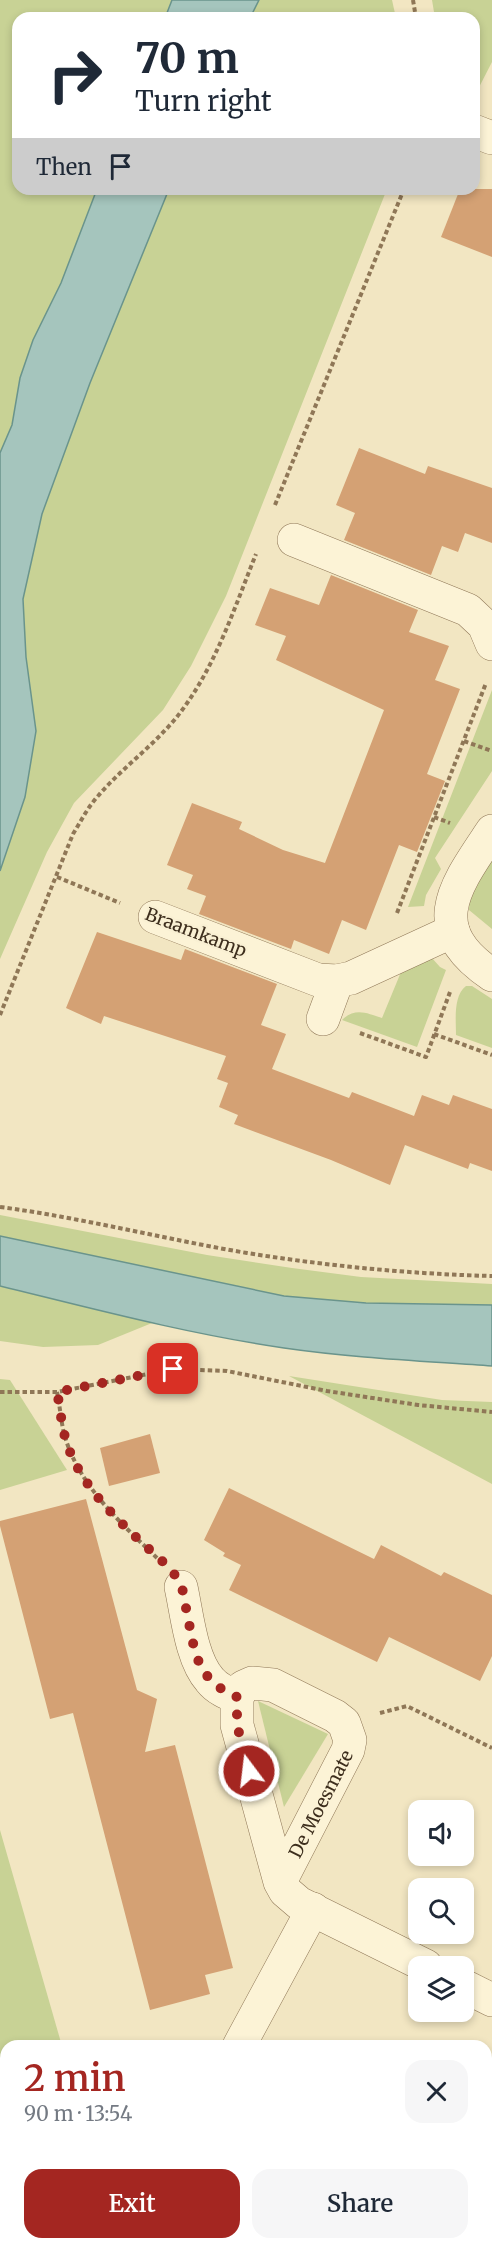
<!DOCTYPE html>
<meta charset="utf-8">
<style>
:root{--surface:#fff;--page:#f6f6f7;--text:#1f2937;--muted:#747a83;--accent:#a42621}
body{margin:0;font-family:Merriweather,serif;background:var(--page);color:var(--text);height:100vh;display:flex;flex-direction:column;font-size:22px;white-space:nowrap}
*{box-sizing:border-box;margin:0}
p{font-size:20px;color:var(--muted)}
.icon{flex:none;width:33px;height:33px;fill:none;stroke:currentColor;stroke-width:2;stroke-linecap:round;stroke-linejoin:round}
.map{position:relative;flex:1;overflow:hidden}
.details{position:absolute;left:0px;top:2040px;width:492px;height:210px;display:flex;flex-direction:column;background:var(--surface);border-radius:18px 18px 0 0;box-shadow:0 3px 9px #0003}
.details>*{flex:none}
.top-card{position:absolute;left:12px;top:12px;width:468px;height:183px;border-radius:18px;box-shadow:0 3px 9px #0003;background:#fff;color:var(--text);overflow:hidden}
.tools{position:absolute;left:408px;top:1800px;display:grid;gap:12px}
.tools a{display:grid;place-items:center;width:66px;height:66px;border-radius:12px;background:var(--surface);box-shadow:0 3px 9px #0003;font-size:30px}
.pin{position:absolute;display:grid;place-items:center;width:51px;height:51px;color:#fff;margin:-26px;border-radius:12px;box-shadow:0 3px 9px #0006}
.me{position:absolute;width:66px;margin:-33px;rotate:345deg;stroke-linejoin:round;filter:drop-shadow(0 0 4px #0008)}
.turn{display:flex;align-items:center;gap:21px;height:126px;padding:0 24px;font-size:27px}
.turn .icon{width:78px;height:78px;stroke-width:2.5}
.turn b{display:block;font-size:42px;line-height:51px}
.then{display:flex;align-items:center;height:57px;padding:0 24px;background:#0003;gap:12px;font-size:22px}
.round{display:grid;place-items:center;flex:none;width:63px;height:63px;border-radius:18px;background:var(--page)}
.head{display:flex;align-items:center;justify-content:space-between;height:102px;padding:0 24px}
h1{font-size:36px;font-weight:600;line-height:45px;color:var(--accent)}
.cta{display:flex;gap:12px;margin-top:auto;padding:12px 24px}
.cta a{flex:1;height:69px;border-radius:18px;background:var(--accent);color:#fff;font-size:24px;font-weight:600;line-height:69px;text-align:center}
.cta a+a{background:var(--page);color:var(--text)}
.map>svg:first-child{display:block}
.green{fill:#c8d295}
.water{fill:#a5c5bd;stroke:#6a948c;stroke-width:1.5}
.building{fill:#d4a174}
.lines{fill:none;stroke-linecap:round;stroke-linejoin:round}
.street-casing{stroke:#8f7757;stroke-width:34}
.path{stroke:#8f7757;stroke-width:4;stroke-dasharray:4.5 3;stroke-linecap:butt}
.street{stroke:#fcf3d6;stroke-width:33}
.route{stroke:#a42621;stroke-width:10;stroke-dasharray:0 18}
.labels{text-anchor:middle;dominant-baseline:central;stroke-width:4.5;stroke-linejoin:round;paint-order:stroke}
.street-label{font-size:18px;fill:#3d2e1d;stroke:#f9f0d3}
</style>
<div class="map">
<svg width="492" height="2250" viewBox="0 0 492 2250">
<rect width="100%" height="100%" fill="#f2e6c2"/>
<!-- green -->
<g class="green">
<polygon points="0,0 172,0 165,18 18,18 18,189 97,189 61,283 33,340 20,378 12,425 0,453"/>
<polygon points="259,0 392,0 396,18 250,18"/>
<polygon points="432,0 492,0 492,62 474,97 474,18 435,18"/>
<polygon points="169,189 387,189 226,596 191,666 163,710 74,803 47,852 0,959 0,871 25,797 26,657 23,599 42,514 90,383"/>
<polygon points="492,690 492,771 435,858 441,869 426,895 424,906 408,907"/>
<path d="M492,861V929L469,910C469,890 481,877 492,861Z"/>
<path d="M431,957L440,967L446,970L417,1047L342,1020C355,1007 367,1013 382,1018L401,972Z"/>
<path d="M466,986H472L492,999V1048L456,1035C456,1020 453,996 466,986Z"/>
<polygon points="0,1215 207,1255 292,1268 361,1277 492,1284 492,1305 366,1303 284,1296 0,1236"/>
<polygon points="0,1286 152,1323 98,1345 43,1347 0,1341"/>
<polygon points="289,1376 442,1400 492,1402 492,1484"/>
<polygon points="0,1379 10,1380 67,1470 0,1490"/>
<polygon points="258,1701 328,1734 284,1807"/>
<polygon points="0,1830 62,2046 6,2046 6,2104 0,2106"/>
<polygon points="6,2138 6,2244 410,2244 407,2250 0,2250 0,2140"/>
</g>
<!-- water -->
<g class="water">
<polygon points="172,0 259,0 250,18 165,18"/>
<polygon points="97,189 169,189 90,383 42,514 23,599 26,657 36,731 25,797 0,871 0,453 12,425 20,378 33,340 61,283"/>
<path d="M0,1236L284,1296L366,1303L492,1305V1366C423,1361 353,1358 284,1348C188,1334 94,1309 0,1286Z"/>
</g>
<!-- building -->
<g class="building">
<polygon points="460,189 492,189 492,257 441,237"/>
<polygon points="359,448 425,474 428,466 492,488 492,543 465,533 458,552 442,546 431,575 344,540 355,513 336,505"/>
<polygon points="331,575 418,610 409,632 449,646 435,680 460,689 427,774 445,781 417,852 399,845 366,930 342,920 329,954 294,940 291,949 199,914 206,896 187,889 193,875 167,865 192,803 242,822 239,829 283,850 325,863 384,710 276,660 286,636 255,625 270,588 319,605"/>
<polygon points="97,932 181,960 185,949 277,984 261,1025 286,1034 272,1069 349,1098 352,1092 414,1116 422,1095 449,1105 453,1095 492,1109 492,1171 470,1163 468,1169 405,1145 390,1185 331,1160 234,1124 238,1115 219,1107 228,1083 217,1079 226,1056 104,1016 101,1024 66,1008"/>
<polygon points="150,1434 160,1473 109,1486 100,1448"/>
<polygon points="229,1488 374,1559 381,1545 441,1576 444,1572 492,1595 492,1656 480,1681 389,1637 377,1662 229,1590 241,1565 223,1556 225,1553 204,1540"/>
<polygon points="86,1499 137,1690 157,1699 145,1752 175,1745 233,1968 205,1975 210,1994 150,2010 73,1713 50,1719 0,1526 0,1521"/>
</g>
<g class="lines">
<defs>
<g id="street">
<polyline points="474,131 492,138"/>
<polyline points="294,540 468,610 484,625 492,644"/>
<path d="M492,831C456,885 421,928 492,975"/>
<polyline points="155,917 318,980 337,981 351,978 453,931"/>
<polyline points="323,1019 337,981"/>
<path d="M181,1587C187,1614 191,1659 210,1680C217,1689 227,1693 237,1697"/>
<path id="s1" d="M280,1882L348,1750L350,1740L344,1723L335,1716L273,1685L252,1683L243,1687L237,1697V1725L280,1882L285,1891L299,1903L426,1966"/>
<polyline points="464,1986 492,2000"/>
<polyline points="239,2046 313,1909"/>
</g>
</defs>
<!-- street casing -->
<use href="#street" class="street-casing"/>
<!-- path -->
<g class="path">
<polyline points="413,0 416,18"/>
<polyline points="275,505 404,189"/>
<polyline points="464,741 492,751"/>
<polyline points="434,817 450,823"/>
<polyline points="57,877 120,903"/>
<polyline points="397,913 486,683"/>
<path d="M0,1015L73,834C81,821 88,807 98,796C122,768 152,747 176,718C214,671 234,609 256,554"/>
<polyline points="360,1033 426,1057 450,992"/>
<polyline points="434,1034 492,1055"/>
<path d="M0,1207C83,1218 164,1239 247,1253C328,1266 410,1274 492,1276"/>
<polyline points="0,1392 57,1392 173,1369 227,1371 327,1391 418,1405 492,1412"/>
<path d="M57,1392C60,1406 61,1423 65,1437C80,1487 121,1523 157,1558"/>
<polyline points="380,1713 407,1706 492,1748"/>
<polyline points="0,2130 6,2129"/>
<polyline points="451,2244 449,2248 454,2250"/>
</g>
<!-- street -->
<use href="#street" class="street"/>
</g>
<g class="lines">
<!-- route -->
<path class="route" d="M173,1369L57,1392C60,1406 61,1422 65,1437C76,1478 108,1511 138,1539C152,1553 174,1568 181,1586C184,1593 185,1601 186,1608C195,1650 194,1679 237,1697V1725L249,1771"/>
</g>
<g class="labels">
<!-- street labels -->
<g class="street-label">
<text transform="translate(196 932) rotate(21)">Braamkamp</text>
<text stroke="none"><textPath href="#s1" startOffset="88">De Moesmate</textPath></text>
</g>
</g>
</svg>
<div class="tools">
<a><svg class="icon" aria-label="sound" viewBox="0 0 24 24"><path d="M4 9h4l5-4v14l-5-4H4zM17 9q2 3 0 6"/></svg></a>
<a><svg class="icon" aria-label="search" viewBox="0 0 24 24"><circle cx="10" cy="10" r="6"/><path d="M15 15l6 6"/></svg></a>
<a><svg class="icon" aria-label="layers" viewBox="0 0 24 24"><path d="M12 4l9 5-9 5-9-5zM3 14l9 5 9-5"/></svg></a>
</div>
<div class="pin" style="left:173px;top:1369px;background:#d93025"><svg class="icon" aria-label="arrive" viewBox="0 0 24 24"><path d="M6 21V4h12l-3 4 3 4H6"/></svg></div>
<svg class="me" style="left:249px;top:1771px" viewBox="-20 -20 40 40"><circle r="17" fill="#a42621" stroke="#fff" stroke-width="3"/><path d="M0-11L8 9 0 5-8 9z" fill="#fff"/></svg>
<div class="top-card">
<div class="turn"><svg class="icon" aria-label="right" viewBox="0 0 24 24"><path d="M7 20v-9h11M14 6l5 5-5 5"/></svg><div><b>70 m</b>Turn right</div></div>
<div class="then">Then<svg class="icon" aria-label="arrive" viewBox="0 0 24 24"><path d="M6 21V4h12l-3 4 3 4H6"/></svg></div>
</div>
<section class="details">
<div class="head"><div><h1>2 min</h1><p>90 m · 13:54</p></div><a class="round"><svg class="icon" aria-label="close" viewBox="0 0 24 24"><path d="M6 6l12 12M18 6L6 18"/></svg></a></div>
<div class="cta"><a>Exit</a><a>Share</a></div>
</section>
</div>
